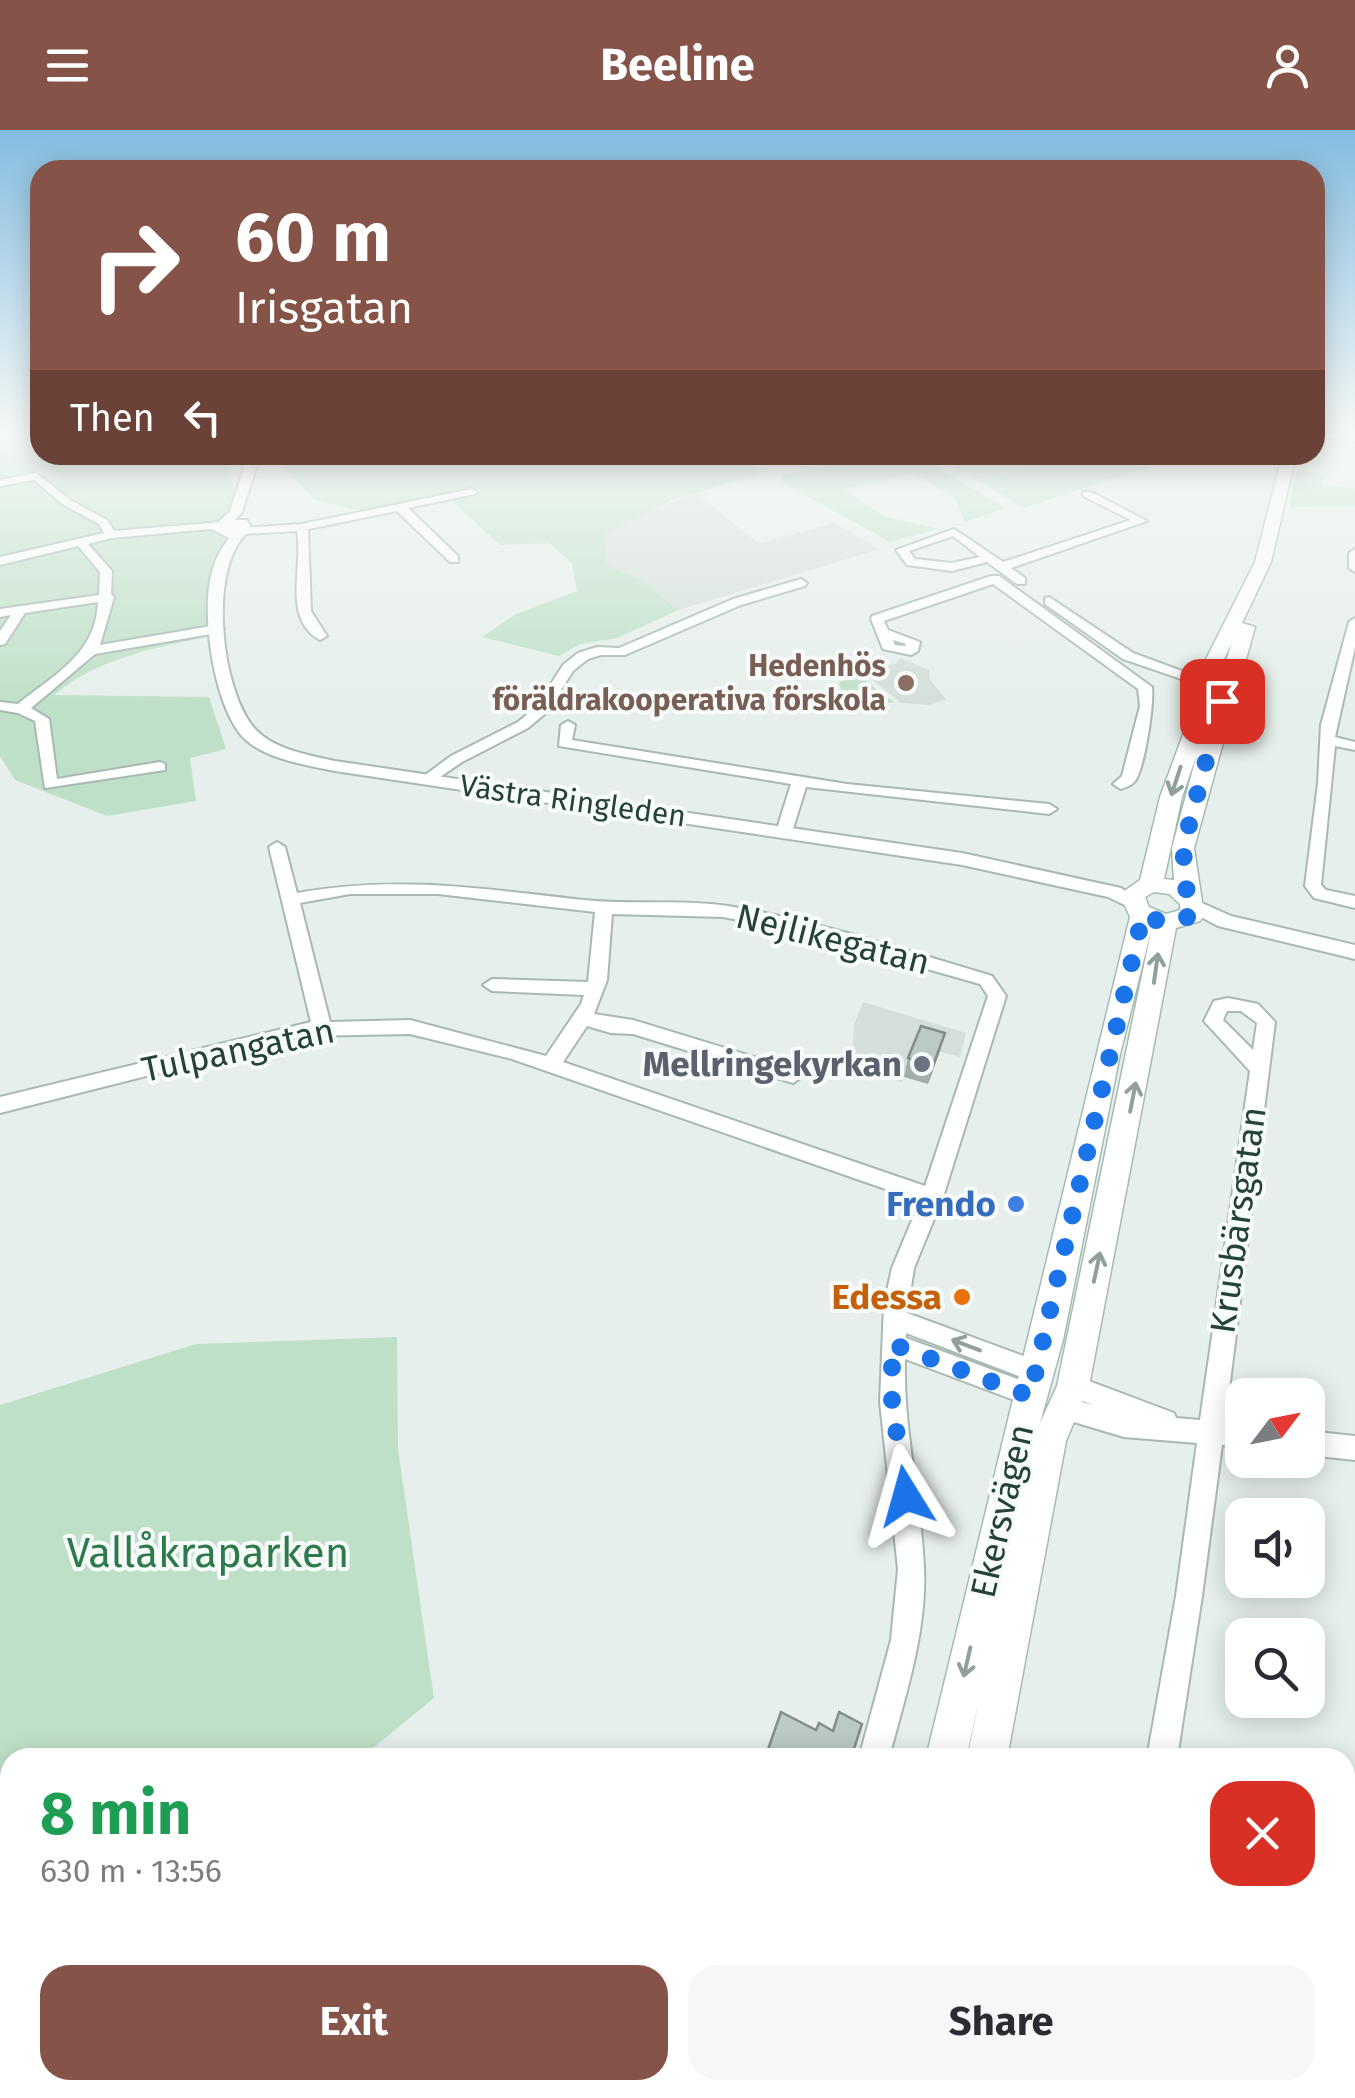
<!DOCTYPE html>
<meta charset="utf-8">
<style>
:root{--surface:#fff;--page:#f7f7f7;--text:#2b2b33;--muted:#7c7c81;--accent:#855347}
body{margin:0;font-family:"Fira Sans",sans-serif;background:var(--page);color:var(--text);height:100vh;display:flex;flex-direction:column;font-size:38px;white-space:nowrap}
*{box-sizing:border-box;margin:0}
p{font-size:32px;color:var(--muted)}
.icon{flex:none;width:55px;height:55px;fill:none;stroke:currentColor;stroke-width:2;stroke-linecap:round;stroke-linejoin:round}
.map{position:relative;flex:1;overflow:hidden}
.drawer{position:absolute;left:0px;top:1618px;width:1355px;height:352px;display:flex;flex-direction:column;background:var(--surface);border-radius:30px 30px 0 0;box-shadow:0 5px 25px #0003}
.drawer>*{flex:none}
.top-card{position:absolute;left:30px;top:30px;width:1295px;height:305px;border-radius:30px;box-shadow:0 5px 25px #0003;background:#855347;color:#fff;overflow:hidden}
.needle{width:65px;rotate:58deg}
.buttons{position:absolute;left:1225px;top:1248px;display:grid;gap:20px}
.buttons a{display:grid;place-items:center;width:100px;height:100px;border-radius:20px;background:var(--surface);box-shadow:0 5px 25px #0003;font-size:50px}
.pin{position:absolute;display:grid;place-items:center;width:85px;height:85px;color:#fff;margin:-42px;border-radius:20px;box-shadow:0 5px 15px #0006}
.me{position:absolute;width:110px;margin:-55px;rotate:352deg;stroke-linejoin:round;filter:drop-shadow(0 0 8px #0008)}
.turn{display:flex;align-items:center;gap:35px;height:210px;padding:0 40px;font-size:45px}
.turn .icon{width:130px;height:130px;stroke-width:2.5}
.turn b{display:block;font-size:70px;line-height:85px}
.then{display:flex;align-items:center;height:95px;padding:0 40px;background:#0003;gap:20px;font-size:38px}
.round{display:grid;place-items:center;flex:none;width:105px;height:105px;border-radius:30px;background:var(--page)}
.summary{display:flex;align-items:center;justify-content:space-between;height:170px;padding:0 40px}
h1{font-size:60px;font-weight:700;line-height:75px;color:#1e9e55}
.action{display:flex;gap:20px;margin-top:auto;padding:20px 40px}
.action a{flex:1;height:115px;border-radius:30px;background:var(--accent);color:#fff;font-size:40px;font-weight:700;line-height:115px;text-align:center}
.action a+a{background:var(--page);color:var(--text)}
header{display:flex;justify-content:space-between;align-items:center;height:130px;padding:0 40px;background:var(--accent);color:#fff;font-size:45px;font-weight:700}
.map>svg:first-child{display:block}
.built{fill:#d4dfda}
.green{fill:#bfe0c8}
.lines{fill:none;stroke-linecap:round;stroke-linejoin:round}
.minor-casing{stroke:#a8b8b2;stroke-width:4}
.tertiary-casing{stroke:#a8b8b2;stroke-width:4}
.secondary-casing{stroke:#a4bbb3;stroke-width:3}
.minor{fill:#fff;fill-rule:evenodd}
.tertiary{fill:#fff;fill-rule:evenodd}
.secondary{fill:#fff;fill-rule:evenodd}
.wall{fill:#a1aea9}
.shaded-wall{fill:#838d89}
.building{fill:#bbcac4;stroke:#838d89;stroke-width:2.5}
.oneway{stroke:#92a09c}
.route{stroke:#1a73e8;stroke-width:18;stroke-dasharray:0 32.4}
.education-dot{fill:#8d6e63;stroke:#f7fbf9;stroke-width:4}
.worship-dot{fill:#6b7280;stroke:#f7fbf9;stroke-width:4}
.shop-dot{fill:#3f7fe0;stroke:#f7fbf9;stroke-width:4}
.food-dot{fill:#e8710a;stroke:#f7fbf9;stroke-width:4}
.labels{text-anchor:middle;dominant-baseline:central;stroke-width:8;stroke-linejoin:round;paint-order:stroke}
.far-education-label{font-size:30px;font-weight:bold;fill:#785e54;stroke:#f7fbf9;text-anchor:end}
.far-street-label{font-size:30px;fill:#24423a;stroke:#f7fbf9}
.street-label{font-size:35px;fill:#24423a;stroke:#f7fbf9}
.worship-label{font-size:35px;font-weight:bold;fill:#5b616d;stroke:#f7fbf9;text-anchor:end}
.shop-label{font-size:35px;font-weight:bold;fill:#366cbe;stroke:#f7fbf9;text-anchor:end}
.food-label{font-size:35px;font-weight:bold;fill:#c56008;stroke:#f7fbf9;text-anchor:end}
.near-park-label{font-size:42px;fill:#2d7a4b;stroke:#f7fbf9}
</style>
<header><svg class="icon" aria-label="menu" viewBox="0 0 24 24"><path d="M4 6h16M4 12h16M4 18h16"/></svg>Beeline<svg class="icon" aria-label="person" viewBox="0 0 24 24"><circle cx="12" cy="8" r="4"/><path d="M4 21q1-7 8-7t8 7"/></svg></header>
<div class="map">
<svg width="1355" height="1968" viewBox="0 0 1355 1968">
<rect width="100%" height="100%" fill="#e6efeb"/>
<!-- built -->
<g class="built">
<polygon points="934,325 1000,325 1033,338 979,351"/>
<polygon points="696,363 759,414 834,393 880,419 678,480 639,449 607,435 604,404 610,397"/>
<polygon points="900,528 929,540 930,550 946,569 930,575 901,573 871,549 866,537 896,534"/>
<polygon points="863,872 966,903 960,927 916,915 902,952 852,937 854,895"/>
<polygon points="1345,1909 1355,1910 1355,1968 1268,1968 1267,1960 1345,1960"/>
</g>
<!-- green -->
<g class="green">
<path d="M0,319L43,326L209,325L227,334L234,359L210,506C153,519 100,527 54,565L209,567L226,619L190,628L196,671L107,686L15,650L0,626Z"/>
<polygon points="720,325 765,342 674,369 604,404 607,435 639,449 678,480 617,508 580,514 559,526 482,507 516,484 577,461 572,433 549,413 500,415 450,369 387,382 351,379 313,369 276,326"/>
<polygon points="888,325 917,325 1005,378 965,392 955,368 913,343 845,359 883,386 938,399 890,412 782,352 783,345"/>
<polygon points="1000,325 1153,325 1155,328 1148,337 1024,378 979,351 1032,338"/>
<polygon points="1298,336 1323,347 1323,354 1355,359 1355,376 1289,377"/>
<polygon points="860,536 867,552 895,573 843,567 839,552 846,550 839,539"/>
<polygon points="397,1207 398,1319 434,1568 362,1627 10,1628 10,1887 0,1894 0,1275 196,1214"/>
<polygon points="970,1960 1263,1960 1264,1968 969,1968"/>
</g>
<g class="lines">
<defs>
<g id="minor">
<polygon points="1315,301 1355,306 1355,312 1315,307"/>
<path d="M36,343L72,371L107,390L114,401L222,392L228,395L222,398L111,408L88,414L112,441L111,464L114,467L100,515L217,495L224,499L217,503L95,524L31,578L49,589L57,649L160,632L165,634V640L45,658L35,591L18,583L0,580V572L18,574C55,544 96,524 98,472L25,483L5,514L0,515V501L11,485L0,487V479L99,465L100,442L78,416L0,435V427L104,403L99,394L64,375L34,350L0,356V350Z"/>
<path d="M471,359L477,362L475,364L408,378L458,426V432H450L397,381L308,399L311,481L327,506L320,510C281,488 304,436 297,401L243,404L237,401L243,398L302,394Z"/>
<path d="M1083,362H1091L1147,391L1011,438L1025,448V454H1017L987,432L952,441L907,435L896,420L954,399L1003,432L1131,390L1083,366ZM953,406L980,427L952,433L915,429L909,421Z"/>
<polygon points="1355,419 1355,442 1349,438 1349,423"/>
<path d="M991,446H999L1152,557C1154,574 1145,637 1135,651C1131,656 1126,657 1121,659L1113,654L1122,646L1140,576L1138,559L993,454L884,491L888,500L920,512L918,521L911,525L883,519L871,489L872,486ZM893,510L906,514L905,516L895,515Z"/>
<polygon points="801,449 807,453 805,456 741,475 625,525 601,525 588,529 573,541 547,582 528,598 462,632 434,651 429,653 421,648 451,626 518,592 537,576 563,535 578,523 597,517 619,518 733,469"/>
<polygon points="1049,467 1133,523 1214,553 1202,556 1123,529 1045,474 1045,468"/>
<polygon points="1355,488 1355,517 1335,607 1355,612 1355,620 1335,616 1321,755 1326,760 1355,766 1355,778 1314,768 1305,756 1318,653 1321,595 1349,492"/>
<polygon points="568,591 575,595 572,610 847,654 1049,674 1057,679 1049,684 806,657 792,702 784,707 776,702 791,654 559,616 561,595"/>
<path d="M277,712L285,717L297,763C398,745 483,759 584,770C631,775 681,769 728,776C818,791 905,820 992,846L1006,866L943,1067L914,1138L907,1183L1045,1234L1049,1242L1045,1250L1037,1253L906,1203V1208L1039,1257L1042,1265L1039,1273L1030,1276L905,1229C903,1300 921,1368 924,1438C927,1502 905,1566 889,1628H859L891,1510L898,1439L880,1272L884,1175L892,1138L920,1071L512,929L410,904L304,906L0,983V967L311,892L269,717ZM350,764H438L595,782L588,852L492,849L483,855L492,861L584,865L581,874L546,926L410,890L330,892L300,773ZM612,784L723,787L790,800L980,854L988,866L925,1056L563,932L587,896L611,903L633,904L793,953L803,946L800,941L633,890L594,884L607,850Z"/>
<path d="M1228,868L1258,874L1275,892L1225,1292L1242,1293V1317L1222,1315L1202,1466L1177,1628H1147L1176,1466L1197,1313L1124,1307L1054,1286L1051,1278L1054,1270L1063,1267L1093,1275L1065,1264L1061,1256L1065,1248L1073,1245L1174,1283L1176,1288L1200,1290L1250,941L1204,891L1214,871ZM1227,881H1241L1257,893L1253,920L1223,890Z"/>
<polygon points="1308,1301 1355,1306 1355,1330 1308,1325"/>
<polygon points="1345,1730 1355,1731 1355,1761 1345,1760"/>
<polygon points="754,1960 788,1960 786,1968 752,1968"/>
</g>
<g id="tertiary">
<path d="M248,325H260L242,382L235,390H247L252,399C205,431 221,564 256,600C275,620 309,625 335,631L962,723L1121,758L1143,773L1133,779L1108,767L962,735L335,641C306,635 270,630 247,611C214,583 200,482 212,442C215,429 221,419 229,408L211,399L230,381Z"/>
<polygon points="1193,769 1231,786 1355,815 1355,829 1218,796 1186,779 1186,771"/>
</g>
<g id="secondary">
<path d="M1282,325H1296L1271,432L1242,493L1255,497L1194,718L1204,785L1200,791L1176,798L1089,1256L1066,1311L1007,1628H967L979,1571L966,1628H926L1130,787L1120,764L1140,750L1160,667L1191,583L1199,543L1255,432ZM1232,513L1212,573L1217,543ZM1197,624L1172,718L1174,750L1164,749L1182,667ZM1154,762L1169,764L1180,774V780L1166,784L1149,777L1145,767ZM1152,797L1057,1256L1040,1293L1063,1210L1120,924Z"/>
<polygon points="843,1960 932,1960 930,1968 841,1968"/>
</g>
</defs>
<!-- minor casing -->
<use href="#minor" class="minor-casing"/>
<!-- tertiary casing -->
<use href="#tertiary" class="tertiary-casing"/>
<!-- secondary casing -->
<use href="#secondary" class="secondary-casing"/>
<!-- minor -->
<use href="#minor" class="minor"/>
<!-- tertiary -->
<use href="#tertiary" class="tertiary"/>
<!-- secondary -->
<use href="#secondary" class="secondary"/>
</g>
<!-- wall -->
<polygon class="wall" points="945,903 928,954 904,947 908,928"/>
<!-- shaded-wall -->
<polygon class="shaded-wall" points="945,903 940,921 928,954 933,936"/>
<!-- building -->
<g class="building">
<polygon points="921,896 945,903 933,936 908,928"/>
<polygon points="781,1582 816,1600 819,1593 833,1601 839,1582 862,1594 851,1628 765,1628"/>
</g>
<!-- one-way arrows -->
<defs><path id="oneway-shaft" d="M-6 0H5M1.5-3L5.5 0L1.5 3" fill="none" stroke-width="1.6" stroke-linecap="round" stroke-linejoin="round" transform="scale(2.5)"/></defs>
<g class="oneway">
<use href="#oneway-shaft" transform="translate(1176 651) rotate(108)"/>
<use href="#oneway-shaft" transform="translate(1156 838) rotate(-82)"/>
<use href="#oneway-shaft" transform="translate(1133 967) rotate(-79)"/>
<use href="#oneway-shaft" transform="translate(1097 1137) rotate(-78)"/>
<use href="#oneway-shaft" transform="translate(966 1215) rotate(-159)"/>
<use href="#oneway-shaft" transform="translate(967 1532) rotate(103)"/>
</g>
<!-- sky -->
<linearGradient id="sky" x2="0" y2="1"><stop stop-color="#84bce0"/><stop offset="0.52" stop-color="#f4f8f6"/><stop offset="1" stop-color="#f4f8f6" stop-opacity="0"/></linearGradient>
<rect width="1355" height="577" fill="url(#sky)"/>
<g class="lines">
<!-- route -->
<path class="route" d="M906,1366L892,1272V1214L1030,1266L1143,784C1160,794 1181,798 1194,780L1187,766L1183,718L1222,571"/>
</g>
<!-- markers -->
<circle class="education-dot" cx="906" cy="553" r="10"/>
<circle class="worship-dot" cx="922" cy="934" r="10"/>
<circle class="shop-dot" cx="1016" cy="1074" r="10"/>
<circle class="food-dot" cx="962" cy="1167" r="10"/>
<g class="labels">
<!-- far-education labels -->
<g class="far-education-label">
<text x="886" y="536">Hedenhös<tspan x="886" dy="34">föräldrakooperativa förskola</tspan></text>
</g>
<!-- far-street labels -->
<g class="far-street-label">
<text transform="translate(573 671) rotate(8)">Västra Ringleden</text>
</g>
<!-- street labels -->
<g class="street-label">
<text transform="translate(833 809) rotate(14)">Nejlikegatan</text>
<text transform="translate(238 920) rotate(-12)">Tulpangatan</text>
<text transform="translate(1238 1090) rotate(-82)">Krusbärsgatan</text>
<text transform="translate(1002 1381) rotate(-77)">Ekersvägen</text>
</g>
<!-- worship labels -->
<g class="worship-label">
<text x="902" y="934">Mellringekyrkan</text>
</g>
<!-- shop labels -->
<g class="shop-label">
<text x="996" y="1074">Frendo</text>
</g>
<!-- food labels -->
<g class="food-label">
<text x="942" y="1167">Edessa</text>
</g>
<!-- near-park labels -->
<g class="near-park-label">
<text x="208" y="1423">Vallåkraparken</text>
</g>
</g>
</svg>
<div class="buttons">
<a><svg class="needle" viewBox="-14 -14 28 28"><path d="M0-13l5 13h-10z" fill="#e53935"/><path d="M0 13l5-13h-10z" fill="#7c7c81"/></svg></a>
<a><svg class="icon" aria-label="sound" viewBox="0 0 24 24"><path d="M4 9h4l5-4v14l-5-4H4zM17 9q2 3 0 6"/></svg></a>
<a><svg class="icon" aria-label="search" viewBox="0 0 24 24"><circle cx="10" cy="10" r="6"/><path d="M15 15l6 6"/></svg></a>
</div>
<div class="pin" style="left:1222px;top:571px;background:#d93025"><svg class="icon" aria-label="arrive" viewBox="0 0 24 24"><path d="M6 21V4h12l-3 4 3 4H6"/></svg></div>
<svg class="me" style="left:906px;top:1366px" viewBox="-20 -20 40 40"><path d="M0-17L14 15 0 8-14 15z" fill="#1a73e8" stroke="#fff" stroke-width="4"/></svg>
<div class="top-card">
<div class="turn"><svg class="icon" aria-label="right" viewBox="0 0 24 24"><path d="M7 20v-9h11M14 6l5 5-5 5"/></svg><div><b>60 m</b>Irisgatan</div></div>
<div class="then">Then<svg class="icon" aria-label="left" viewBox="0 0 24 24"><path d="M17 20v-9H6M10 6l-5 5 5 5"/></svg></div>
</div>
<section class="drawer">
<div class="summary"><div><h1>8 min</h1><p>630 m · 13:56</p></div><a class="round" style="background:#d93025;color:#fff"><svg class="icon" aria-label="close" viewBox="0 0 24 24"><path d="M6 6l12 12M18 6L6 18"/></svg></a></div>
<div class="action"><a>Exit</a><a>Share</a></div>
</section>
</div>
